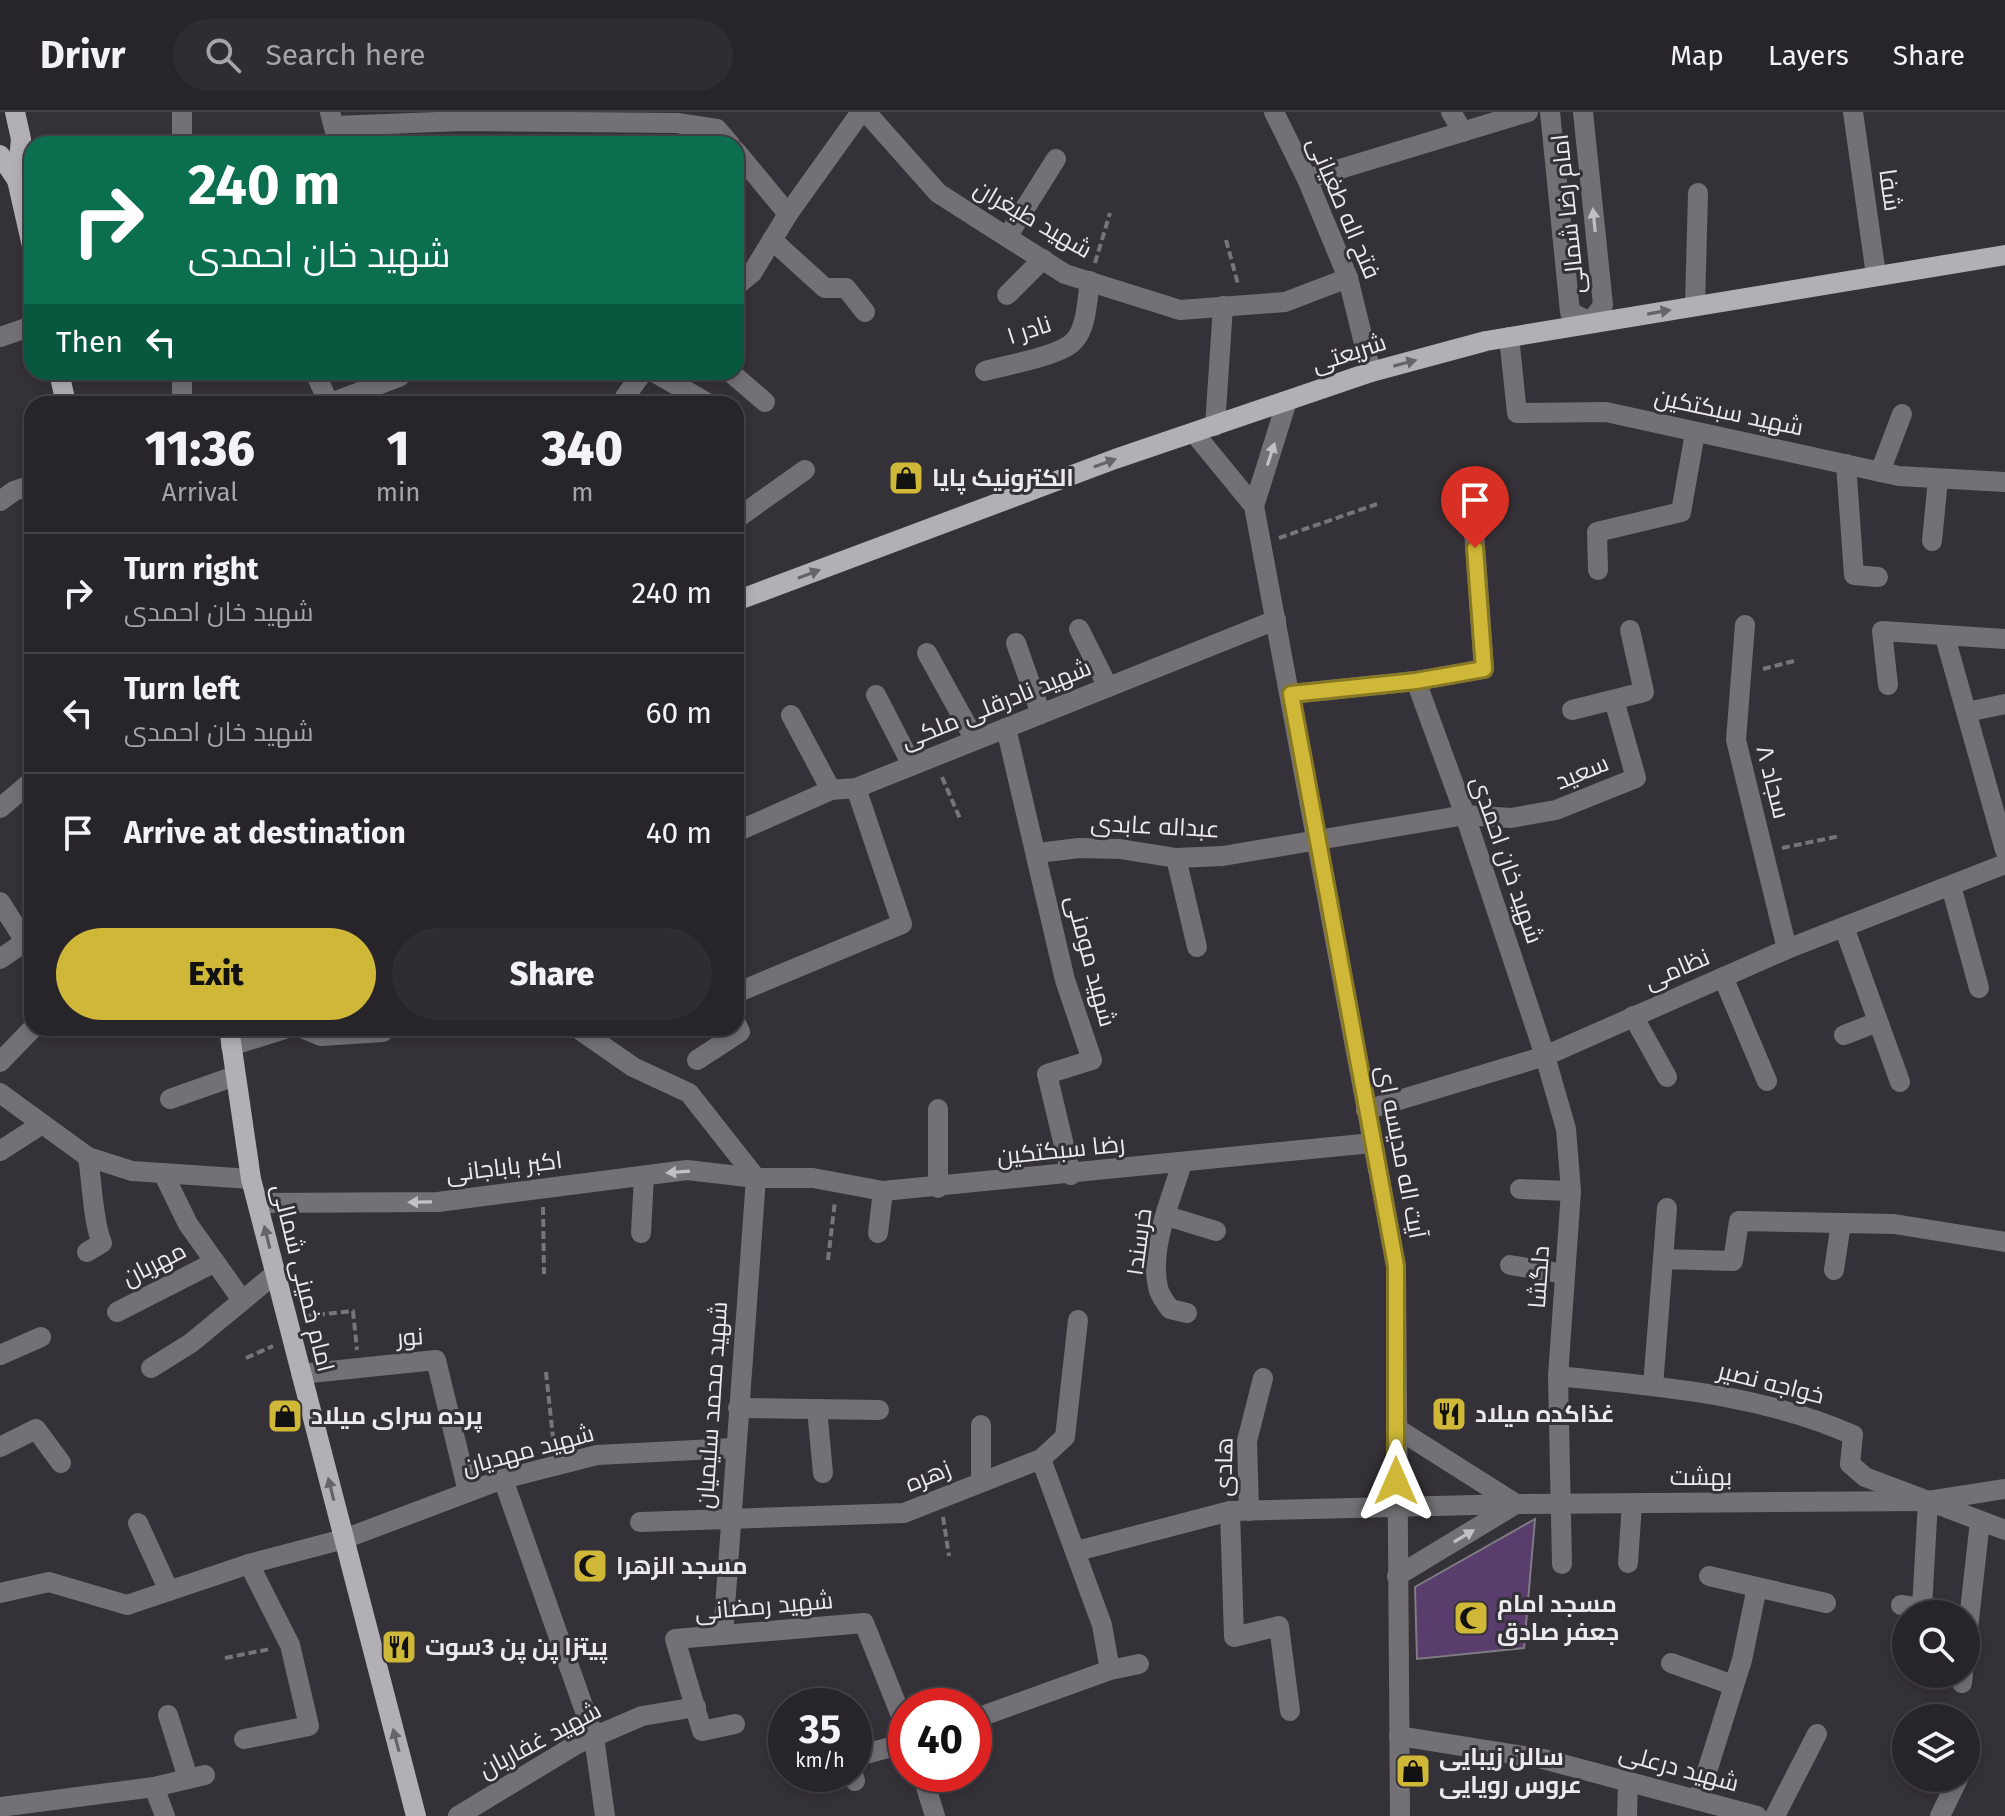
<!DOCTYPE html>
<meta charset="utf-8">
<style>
:root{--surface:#28252a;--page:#302d32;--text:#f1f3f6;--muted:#a5a5a8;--line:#444247;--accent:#cfb837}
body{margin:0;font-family:"Fira Sans",Cairo,sans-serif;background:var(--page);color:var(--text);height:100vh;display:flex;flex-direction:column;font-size:30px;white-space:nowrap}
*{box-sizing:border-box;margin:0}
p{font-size:26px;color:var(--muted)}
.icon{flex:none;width:44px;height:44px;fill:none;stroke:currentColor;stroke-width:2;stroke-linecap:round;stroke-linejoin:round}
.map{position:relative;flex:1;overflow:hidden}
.side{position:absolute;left:24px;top:284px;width:720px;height:640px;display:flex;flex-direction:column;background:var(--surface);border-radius:24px;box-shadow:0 4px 12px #0003,0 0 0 2px var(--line)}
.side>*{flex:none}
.guide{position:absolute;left:24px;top:24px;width:720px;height:244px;border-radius:24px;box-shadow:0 4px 12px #0003,0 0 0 2px var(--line);background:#0b6e4f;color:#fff;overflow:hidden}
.buttons{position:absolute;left:1892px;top:1488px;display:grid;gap:16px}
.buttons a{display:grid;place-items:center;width:88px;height:88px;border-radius:50%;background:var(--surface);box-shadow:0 4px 12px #0003,0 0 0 2px var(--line);font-size:40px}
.speed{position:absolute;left:768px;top:1576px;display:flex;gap:16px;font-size:40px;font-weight:700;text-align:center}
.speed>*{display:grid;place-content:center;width:104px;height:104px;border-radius:50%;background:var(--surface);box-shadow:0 4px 12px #0003,0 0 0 2px var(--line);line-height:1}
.speed small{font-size:20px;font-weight:400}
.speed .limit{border:12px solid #d22;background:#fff;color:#111}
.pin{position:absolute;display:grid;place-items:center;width:68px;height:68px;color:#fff;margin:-82px -34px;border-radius:50% 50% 50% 0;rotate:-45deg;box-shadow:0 0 8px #0007}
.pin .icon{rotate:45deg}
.me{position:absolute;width:88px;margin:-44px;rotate:0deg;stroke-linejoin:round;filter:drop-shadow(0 0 6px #0008)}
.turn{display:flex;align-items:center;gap:28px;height:168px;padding:0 32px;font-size:36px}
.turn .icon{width:104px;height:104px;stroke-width:2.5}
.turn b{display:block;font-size:56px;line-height:68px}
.then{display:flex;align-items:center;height:76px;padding:0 32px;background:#0003;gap:16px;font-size:30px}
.eta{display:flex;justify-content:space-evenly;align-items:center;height:136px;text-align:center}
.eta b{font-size:48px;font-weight:800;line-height:56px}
.button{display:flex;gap:16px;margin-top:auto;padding:16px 32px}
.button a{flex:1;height:92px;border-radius:48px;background:var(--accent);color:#111;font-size:32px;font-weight:800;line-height:92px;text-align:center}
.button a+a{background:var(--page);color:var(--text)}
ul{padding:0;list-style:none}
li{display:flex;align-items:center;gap:24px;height:120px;padding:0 32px;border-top:2px solid var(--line)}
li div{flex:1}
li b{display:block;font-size:30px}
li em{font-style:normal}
header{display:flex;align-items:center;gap:48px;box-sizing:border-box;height:112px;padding:0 40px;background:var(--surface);border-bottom:2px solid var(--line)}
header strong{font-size:38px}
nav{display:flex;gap:44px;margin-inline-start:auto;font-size:28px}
.search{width:560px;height:72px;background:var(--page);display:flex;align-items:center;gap:20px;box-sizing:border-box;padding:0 28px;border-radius:44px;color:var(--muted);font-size:30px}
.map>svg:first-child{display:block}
.building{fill:#583d6d;stroke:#7f7b83;stroke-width:2}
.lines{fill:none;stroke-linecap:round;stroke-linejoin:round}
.path{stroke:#77747a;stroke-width:4;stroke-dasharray:8 4;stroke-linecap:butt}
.minor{stroke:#737175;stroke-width:20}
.major{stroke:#b2afb6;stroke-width:20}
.oneway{fill:#c2c0c4}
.oneway2{fill:#67636a}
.route-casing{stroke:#877824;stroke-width:20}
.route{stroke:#cfb837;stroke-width:14}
.labels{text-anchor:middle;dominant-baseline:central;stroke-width:6;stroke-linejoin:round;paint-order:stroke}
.street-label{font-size:24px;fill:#eceaee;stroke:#353138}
.poi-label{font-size:24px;font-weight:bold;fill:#eceaee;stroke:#353138;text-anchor:start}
</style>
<header>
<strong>Drivr</strong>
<div class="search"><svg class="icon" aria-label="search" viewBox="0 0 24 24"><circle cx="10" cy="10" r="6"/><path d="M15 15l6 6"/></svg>Search here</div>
<nav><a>Map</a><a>Layers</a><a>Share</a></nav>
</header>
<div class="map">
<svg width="2005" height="1704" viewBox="0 0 2005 1704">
<rect width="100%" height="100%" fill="#353138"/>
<!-- building -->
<polygon class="building" points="1535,1407 1524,1536 1417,1547 1415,1475"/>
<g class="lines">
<!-- path -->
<g class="path">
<polyline points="1226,128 1238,172"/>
<polyline points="1095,151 1110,101"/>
<polyline points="1279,426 1377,392"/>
<polyline points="1763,557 1794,549"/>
<polyline points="942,665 961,709"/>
<polyline points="1782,736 1840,724"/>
<polyline points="543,1095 544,1162"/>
<polyline points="828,1148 835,1089"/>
<polyline points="305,1204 353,1199 357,1238"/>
<polyline points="246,1246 273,1234"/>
<polyline points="546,1260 554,1335"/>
<polyline points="943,1405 949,1444"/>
<polyline points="225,1546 270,1537"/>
</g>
<!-- minor -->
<g class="minor">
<polyline points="330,0 338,32"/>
<polyline points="866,0 938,81 1065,162 1180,198 1285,190 1348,166"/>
<polyline points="1274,0 1307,67 1348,166 1371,260"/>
<polyline points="1451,0 1463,20"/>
<polyline points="1550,0 1570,200 1591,210 1603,193 1583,0"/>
<polyline points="1853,0 1876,163"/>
<polyline points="334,14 463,9 677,11 717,17 730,32"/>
<polyline points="182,32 182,0"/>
<polyline points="736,39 788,102"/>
<polyline points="1307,67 1528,0"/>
<polyline points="1007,125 1056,47"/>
<polyline points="772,128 825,176 846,176 865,200"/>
<polyline points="736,174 752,161 788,102 861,0"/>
<polyline points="1007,183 1043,147"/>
<polyline points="1695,194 1698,81"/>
<polyline points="0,225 32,214"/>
<polyline points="1509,225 1517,301 1606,300 1899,364 2005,370"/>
<path d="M985,259C1006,253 1061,244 1074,229C1087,216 1087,187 1090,169"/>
<polyline points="182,260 182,292"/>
<polyline points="315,260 329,292"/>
<polyline points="654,260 709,292"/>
<polyline points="730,260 765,290"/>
<polyline points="328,292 399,265 404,260"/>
<polyline points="624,292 625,285 643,260"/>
<polyline points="1215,314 1223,194"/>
<polyline points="1194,321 1254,394 1396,1154 1400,1704"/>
<polyline points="1846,352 1854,463 1878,465"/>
<polyline points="1880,360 1902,302"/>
<polyline points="0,389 14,379 32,373"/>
<polyline points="1254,394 1287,289"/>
<polyline points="736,407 805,358"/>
<polyline points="1932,429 1938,367"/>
<polyline points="1598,458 1597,420 1681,400 1695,321"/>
<polyline points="1745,513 1736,628 1787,837"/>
<polyline points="1079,517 1108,575"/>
<polyline points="1945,525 2005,738"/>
<polyline points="1016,531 1041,602"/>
<polyline points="927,541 975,628"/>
<polyline points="1416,569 1465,703 1545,944 1566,1017 1571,1079 1558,1264 1562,1452"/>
<polyline points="1888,573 1882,519 2005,527"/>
<polyline points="1291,582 1416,569 1484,557 1473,405"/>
<polyline points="876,583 912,653"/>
<polyline points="1572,598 1644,580 1630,518"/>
<polyline points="1967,600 2005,592"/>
<polyline points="791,603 831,678"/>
<polyline points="1006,616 1065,868 1092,948 1047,962 1071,1063"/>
<polyline points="0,696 32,669"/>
<polyline points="736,720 831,678 856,676 1276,508"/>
<polyline points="1038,741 1079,736 1120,737 1176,746 1223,744 1465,703 1511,706 1556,698 1636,666 1614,588"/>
<polyline points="1176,746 1197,835"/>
<polyline points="1951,774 1979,876"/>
<polyline points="0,790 25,829"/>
<polyline points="1844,815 1900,970"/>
<polyline points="0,847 32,825"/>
<polyline points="1723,865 1767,969"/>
<polyline points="736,881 902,812 856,676"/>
<polyline points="1633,904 1667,965"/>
<polyline points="302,916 321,924 383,920 381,916"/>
<polyline points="577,916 633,955 689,981 756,1066"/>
<polyline points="1844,923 1878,910"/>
<polyline points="231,934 288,916"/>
<polyline points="697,948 740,920 736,911"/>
<polyline points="0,950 33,916"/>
<polyline points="0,981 88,1045 132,1059 251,1067"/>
<polyline points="170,987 235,964"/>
<polyline points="1366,998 1545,944 1787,837 2005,752"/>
<polyline points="0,1039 42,1012"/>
<path d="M1182,1051C1171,1088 1149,1136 1158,1175C1159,1183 1166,1191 1170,1197L1187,1201"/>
<polyline points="163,1061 188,1112 242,1188"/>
<polyline points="938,1076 938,997"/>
<polyline points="1520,1077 1571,1079"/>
<polyline points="258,1091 438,1090 687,1058 756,1066 813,1066 883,1079 1372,1031"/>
<polyline points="1167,1104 1216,1119"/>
<polyline points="641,1121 644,1064"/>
<polyline points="878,1121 883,1079"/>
<path d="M87,1140L102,1131C93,1111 92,1070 88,1045"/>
<polyline points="1663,1147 1667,1096"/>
<polyline points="1510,1153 1565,1162"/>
<polyline points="1834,1158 1841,1111"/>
<polyline points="117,1200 215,1150"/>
<polyline points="0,1243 41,1225"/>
<polyline points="151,1256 191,1231 276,1161"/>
<polyline points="301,1262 436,1248 468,1380"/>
<path d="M1558,1264C1661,1275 1757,1281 1853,1323L1850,1352L1865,1365L2005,1418"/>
<polyline points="1653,1274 1663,1147 1733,1149 1739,1109 1894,1112 2005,1130"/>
<polyline points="738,1296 879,1298"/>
<polyline points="817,1297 823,1361"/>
<polyline points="981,1313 981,1370"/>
<polyline points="1396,1316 1516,1392 1397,1464"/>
<polyline points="0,1335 36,1317 61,1351"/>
<polyline points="1041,1347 1065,1325 1078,1208"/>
<polyline points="503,1367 594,1625 605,1704"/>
<polyline points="1230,1399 1234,1525 1279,1514 1290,1599"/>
<polyline points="1249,1399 1247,1329 1263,1266"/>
<polyline points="640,1410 904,1401 1041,1347 1102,1513 1110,1558"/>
<polyline points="138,1411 169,1479"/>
<polyline points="1077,1439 1230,1399 1516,1392 1928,1389 2005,1377"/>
<polyline points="1628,1451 1632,1391"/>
<polyline points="1709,1464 1826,1491"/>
<polyline points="0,1481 49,1470 127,1493 249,1452 344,1427 503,1367 597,1343 734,1336"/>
<polyline points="1901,1493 1922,1496 1928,1389"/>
<polyline points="723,1523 756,1066"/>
<polyline points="1966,1535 1980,1409"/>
<polyline points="1671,1551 1733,1573"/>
<polyline points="1962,1571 1963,1562"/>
<polyline points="168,1603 188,1666"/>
<polyline points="974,1607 1110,1558 1139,1552"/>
<polyline points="735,1612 702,1619 675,1527 864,1511 906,1616"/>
<polyline points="1399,1624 1543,1647 1757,1704"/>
<polyline points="244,1627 309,1614 290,1533 249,1452"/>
<polyline points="854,1645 906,1631"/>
<polyline points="853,1662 855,1669"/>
<polyline points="922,1662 935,1704"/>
<polyline points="154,1675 165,1704"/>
<polyline points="1698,1688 1742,1548 1757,1475"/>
<polyline points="0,1695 154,1675 205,1663"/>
<polyline points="458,1704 577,1632 642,1604 696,1595"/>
<polyline points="1627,1704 1628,1670"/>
<polyline points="1775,1704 1817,1622"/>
<polyline points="1940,1704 1958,1667"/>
</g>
<!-- major -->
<g class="major">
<polyline points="15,0 21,27 17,68 32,134"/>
<polyline points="0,43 17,68"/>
<polyline points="59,260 66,292"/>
<polyline points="736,489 1115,347 1371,260 1486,229 2005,143"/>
<polyline points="229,916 251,1067 416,1704"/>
</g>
</g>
<!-- one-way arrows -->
<defs><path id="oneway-solid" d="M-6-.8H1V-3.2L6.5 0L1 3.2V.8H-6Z" transform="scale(2)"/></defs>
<g class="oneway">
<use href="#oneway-solid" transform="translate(1594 108) rotate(-96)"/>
<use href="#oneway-solid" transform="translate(1271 342) rotate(-72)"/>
<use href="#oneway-solid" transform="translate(678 1060) rotate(176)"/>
<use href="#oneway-solid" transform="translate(420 1090) rotate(179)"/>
<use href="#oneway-solid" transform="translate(1464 1424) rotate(-31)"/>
</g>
<g class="oneway2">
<use href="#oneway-solid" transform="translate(1659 200) rotate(-10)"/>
<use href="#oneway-solid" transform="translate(1405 251) rotate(-15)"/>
<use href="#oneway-solid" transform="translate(1105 351) rotate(-20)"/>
<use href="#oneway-solid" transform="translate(809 462) rotate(-21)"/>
<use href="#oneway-solid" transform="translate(267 1125) rotate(-104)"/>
<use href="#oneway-solid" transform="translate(331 1377) rotate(-104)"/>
<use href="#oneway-solid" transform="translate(396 1628) rotate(-105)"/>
</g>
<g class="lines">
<defs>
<polyline id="route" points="1396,1369 1396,1154 1291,582 1416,569 1484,557 1475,436"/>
</defs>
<!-- route casing -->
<use href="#route" class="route-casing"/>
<!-- route -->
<use href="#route" class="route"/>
</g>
<!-- icons -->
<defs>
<symbol id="shop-square" viewBox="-11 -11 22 22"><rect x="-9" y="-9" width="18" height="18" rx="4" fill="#cfb837" stroke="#353138"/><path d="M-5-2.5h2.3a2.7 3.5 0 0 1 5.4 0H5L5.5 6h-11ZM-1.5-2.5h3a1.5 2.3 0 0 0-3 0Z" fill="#111"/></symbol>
<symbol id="restaurant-square" viewBox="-11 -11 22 22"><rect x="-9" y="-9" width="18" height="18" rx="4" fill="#cfb837" stroke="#353138"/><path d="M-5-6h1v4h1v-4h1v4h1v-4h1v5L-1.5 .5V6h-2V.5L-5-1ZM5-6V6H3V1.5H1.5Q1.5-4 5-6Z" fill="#111"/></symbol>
<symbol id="mosque-square" viewBox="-11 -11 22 22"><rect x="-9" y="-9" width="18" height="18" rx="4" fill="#cfb837" stroke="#353138"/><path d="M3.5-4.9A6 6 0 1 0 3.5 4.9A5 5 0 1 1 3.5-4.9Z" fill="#111"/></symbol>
</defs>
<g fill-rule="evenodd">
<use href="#shop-square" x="886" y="346" width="40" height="40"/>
<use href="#restaurant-square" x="1429" y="1282" width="40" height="40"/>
<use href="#shop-square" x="265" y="1284" width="40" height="40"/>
<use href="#mosque-square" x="570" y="1434" width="40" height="40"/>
<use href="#mosque-square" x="1451" y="1486" width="40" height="40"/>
<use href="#restaurant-square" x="379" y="1515" width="40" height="40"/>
<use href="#shop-square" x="1393" y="1639" width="40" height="40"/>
</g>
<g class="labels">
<!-- street labels -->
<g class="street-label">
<text transform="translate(1890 78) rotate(82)">شفا</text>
<text transform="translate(1344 96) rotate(67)">فتح اله طغیانی</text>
<text transform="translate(1568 102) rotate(-96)">امام رضا شمالی</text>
<text transform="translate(1033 107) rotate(30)">شهید طیغران</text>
<text transform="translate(1029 218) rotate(-18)">نادر ۱</text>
<text transform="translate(1349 241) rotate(-18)">شریعتی</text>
<text transform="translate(1729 300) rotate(12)">شهید سبکتکین</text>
<text transform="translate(996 592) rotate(-22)">شهید نادرقلی ملکی</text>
<text transform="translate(1582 660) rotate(-22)">سعید</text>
<text transform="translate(1773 670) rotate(76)">سجاد ۸</text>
<text transform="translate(1155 714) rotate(3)">عبداله عابدی</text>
<text transform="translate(1507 748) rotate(71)">شهید خان احمدی</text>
<text transform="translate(1091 849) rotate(75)">شهید مومنی</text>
<text transform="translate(1677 857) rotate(-23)">نظامی</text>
<text transform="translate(1061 1038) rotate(-6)">رضا سبکتکین</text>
<text transform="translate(1401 1040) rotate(79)">آیت اله مدیسه ای</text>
<text transform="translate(504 1055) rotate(-7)">اکبر باباجانی</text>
<text transform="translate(1139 1130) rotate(-82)">خرسند۱</text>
<text transform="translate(154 1152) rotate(-27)">مهربان</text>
<text transform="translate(1539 1165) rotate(-86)">دلگشا</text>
<text transform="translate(303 1166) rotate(76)">امام خمینی شمالی</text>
<text transform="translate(410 1225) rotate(-4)">نور</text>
<text transform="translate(1771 1271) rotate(14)">خواجه نصیر</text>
<text transform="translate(712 1293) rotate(-86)">شهید محمد سلیمیان</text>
<text transform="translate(528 1338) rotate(-15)">شهید مهدیان</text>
<text transform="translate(1224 1355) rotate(-89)">هادی</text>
<text transform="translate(928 1364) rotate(-22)">زهره</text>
<text x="1701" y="1365">بهشت</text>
<text transform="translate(764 1494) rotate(-5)">شهید رمضانی</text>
<text transform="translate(540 1628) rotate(-28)">شهید غفاریان</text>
<text transform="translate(1679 1656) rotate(15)">شهید درعلی</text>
</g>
<!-- poi labels -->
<g class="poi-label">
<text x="932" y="366">الکترونیک پایا</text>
<text x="1475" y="1302">غذاکده میلاد</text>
<text x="311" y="1304">پرده سرای میلاد</text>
<text x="616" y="1454">مسجد الزهرا</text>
<text x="1497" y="1492">مسجد امام<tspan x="1497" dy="28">جعفر صادق</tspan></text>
<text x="425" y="1535">پیتزا پن پن 3سوت</text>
<text x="1439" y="1645">سالن زیبایی<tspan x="1439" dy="28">عروس رویایی</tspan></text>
</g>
</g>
</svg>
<div class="buttons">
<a><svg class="icon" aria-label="search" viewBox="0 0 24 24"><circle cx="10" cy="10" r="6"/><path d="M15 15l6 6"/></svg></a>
<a><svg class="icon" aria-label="layers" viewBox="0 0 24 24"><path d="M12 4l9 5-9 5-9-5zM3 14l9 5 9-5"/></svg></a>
</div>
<div class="speed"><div>35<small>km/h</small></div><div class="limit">40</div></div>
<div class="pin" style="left:1475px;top:436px;background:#d93025"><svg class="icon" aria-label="arrive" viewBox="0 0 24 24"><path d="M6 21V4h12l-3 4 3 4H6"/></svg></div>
<svg class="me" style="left:1396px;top:1369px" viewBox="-20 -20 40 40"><path d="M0-17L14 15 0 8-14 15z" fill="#cfb837" stroke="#fff" stroke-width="4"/></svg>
<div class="guide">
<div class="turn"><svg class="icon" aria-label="right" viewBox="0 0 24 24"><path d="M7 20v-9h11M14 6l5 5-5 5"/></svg><div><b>240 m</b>شهید خان احمدی</div></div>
<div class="then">Then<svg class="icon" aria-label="left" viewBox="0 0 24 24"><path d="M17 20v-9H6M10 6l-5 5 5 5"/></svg></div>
</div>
<section class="side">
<div class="eta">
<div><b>11:36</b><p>Arrival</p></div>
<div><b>1</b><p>min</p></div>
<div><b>340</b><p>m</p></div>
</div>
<ul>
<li><svg class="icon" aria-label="right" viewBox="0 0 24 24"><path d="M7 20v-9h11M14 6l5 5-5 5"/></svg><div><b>Turn right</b><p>شهید خان احمدی</p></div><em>240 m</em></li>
<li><svg class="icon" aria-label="left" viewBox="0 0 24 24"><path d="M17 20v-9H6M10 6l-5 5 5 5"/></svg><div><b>Turn left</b><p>شهید خان احمدی</p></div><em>60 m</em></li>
<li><svg class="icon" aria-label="arrive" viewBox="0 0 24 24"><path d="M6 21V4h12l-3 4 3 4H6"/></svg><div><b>Arrive at destination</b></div><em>40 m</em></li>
</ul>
<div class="button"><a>Exit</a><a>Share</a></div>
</section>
</div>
